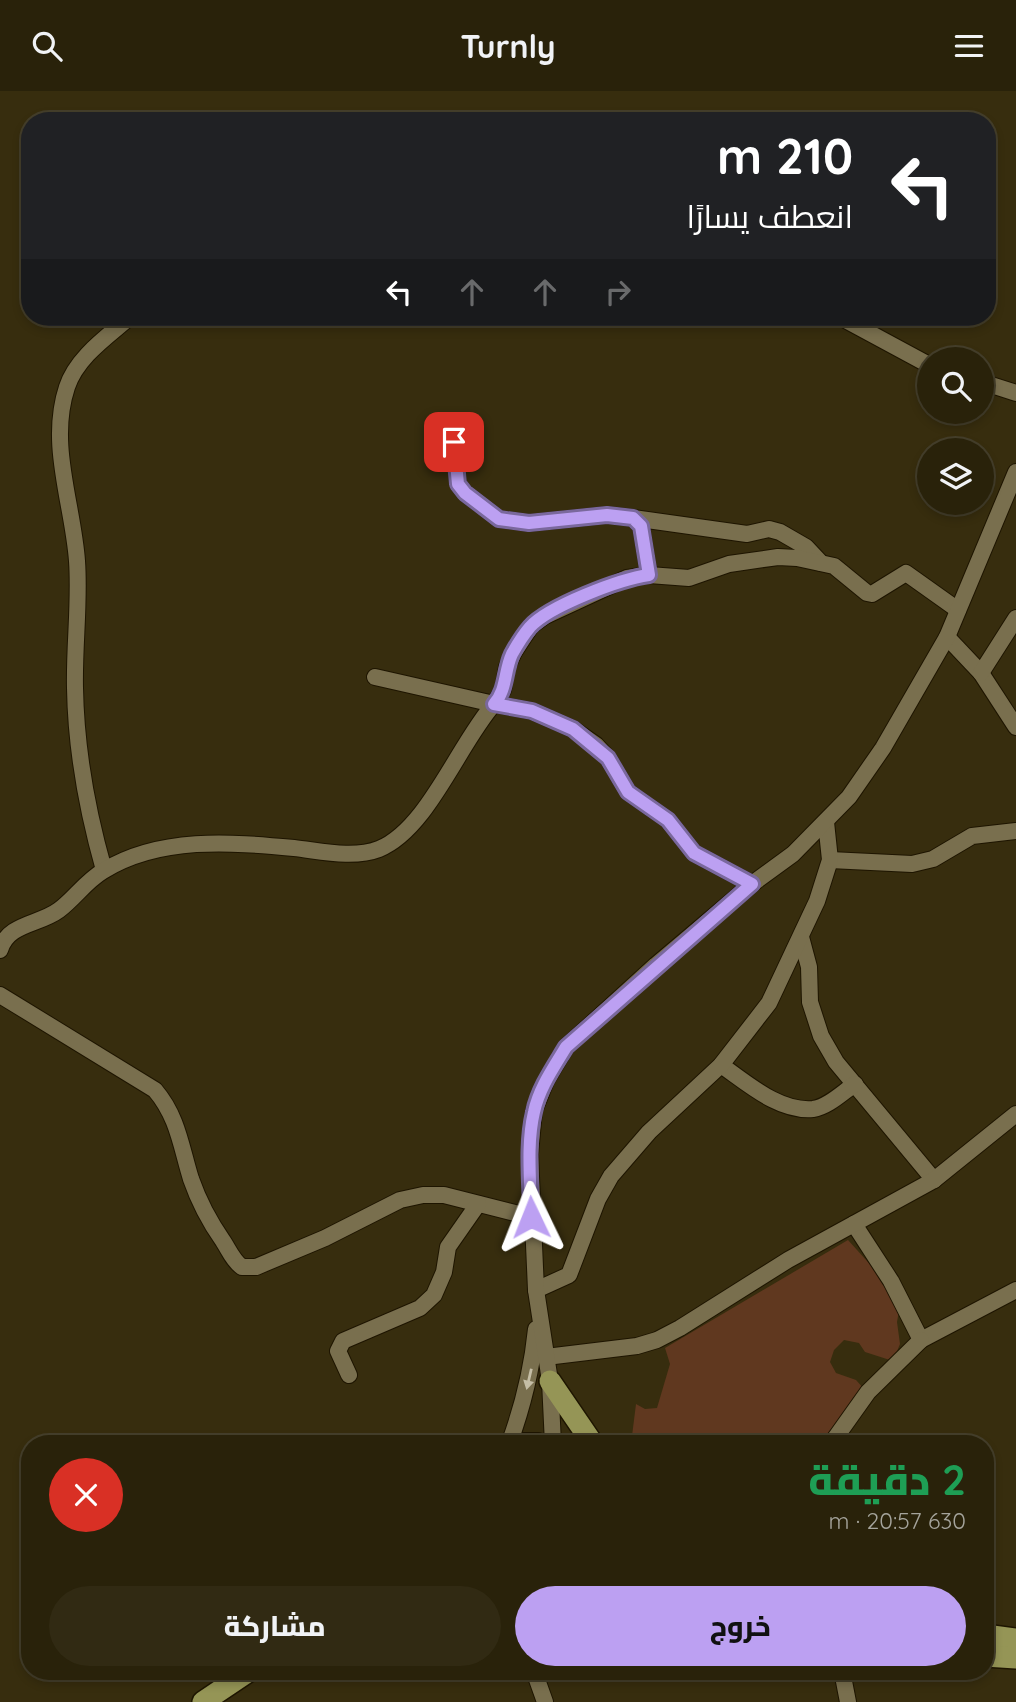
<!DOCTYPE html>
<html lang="ar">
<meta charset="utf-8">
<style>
:root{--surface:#29220a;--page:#312a13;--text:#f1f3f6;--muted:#a5a49c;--line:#453f2b;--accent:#bca0f2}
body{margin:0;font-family:Quicksand,Cairo,sans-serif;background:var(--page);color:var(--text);direction:rtl;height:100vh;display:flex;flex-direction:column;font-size:26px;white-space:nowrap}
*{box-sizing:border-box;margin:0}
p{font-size:23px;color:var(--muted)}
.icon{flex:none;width:38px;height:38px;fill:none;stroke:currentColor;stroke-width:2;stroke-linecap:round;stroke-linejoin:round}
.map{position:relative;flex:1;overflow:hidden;direction:ltr}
.panel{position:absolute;left:21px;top:1344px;width:973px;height:245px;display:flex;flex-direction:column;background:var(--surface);border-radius:28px;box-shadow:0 4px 10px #0003,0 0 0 2px var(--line);direction:rtl}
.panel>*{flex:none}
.hud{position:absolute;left:21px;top:21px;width:975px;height:214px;border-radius:28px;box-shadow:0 4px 10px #0003,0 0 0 2px var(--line);direction:rtl;background:#202124;color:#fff;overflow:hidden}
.fabs{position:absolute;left:917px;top:256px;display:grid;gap:14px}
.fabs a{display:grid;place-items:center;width:77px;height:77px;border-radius:50%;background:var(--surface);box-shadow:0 4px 10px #0003,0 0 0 2px var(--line);font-size:35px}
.pin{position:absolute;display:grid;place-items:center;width:60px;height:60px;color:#fff;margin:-30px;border-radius:14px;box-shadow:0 4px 10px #0006}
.me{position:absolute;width:77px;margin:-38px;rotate:358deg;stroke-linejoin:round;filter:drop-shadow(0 0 5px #0008)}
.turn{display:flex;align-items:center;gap:24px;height:147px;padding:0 28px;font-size:32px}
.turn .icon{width:91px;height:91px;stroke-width:2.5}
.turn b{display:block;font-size:49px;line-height:60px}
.lanes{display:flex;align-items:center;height:66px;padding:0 28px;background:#0003;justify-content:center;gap:35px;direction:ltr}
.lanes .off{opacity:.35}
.round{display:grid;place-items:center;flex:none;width:74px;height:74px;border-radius:37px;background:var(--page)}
.head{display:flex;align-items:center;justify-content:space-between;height:119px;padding:0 28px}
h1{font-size:42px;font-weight:800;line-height:52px;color:#1e9e55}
.action{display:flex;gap:14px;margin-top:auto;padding:14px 28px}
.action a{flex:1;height:80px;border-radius:42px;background:var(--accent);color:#111;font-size:28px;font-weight:800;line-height:80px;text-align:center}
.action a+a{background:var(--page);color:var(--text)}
header{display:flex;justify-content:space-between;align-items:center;height:91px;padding:0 28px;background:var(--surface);font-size:32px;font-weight:800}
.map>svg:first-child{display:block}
.green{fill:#60381f}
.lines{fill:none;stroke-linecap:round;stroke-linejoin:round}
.minor-casing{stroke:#1e1500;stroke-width:18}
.major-casing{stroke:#1e1500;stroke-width:24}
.minor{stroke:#796f4e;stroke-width:16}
.major{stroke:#959556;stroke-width:21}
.oneway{fill:#c5bea6}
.route-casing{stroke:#7a689d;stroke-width:18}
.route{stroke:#bca0f2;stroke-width:12}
</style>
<header><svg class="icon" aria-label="menu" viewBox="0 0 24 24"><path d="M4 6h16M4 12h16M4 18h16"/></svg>Turnly<svg class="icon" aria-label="search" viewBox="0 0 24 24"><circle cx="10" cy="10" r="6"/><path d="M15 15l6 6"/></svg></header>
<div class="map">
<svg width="1016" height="1611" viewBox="0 0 1016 1611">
<rect width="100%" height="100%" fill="#372d0e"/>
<!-- green -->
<polygon class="green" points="848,1149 885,1190 900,1214 897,1231 900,1253 893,1270 865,1261 859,1252 844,1249 834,1259 830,1271 836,1282 856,1289 865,1299 827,1353 631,1353 636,1313 645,1318 657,1317 670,1273 665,1257"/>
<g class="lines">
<defs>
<g id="minor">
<polyline points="840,226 929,274"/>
<polyline points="982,291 1016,302"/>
<polyline points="454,350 458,393 465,402 499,428 529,432 607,424 633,427 641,435 649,484"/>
<polyline points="633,427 747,443 769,438 780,441 806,456 821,472"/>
<polyline points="947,546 981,582 1016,636"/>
<polyline points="981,582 1016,527"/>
<polyline points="375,586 494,613 503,599 507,576 514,561 531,535 545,525 627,487 649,484 689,487 729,473 778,466 797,467 834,475 867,502 872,503 906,482 958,519"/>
<polyline points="830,769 912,773 933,768 972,745 1016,740"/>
<path d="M104,779C87,719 76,660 75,597C74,554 80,512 77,470C73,413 48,353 67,296C77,266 107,246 130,226"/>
<polyline points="801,846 809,876 810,911 821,945 836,971 934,1089"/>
<path d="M0,859C8,832 39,834 59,819C75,807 85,791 103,780C160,745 230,751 294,757C321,760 353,768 379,758C428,738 459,652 494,613L532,620L573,638L596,654L608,667L628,701L668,729L694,762L752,793"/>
<path d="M0,904L155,999C178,1026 181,1056 191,1088C199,1111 209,1130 223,1150C229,1159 233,1170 242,1176H256L325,1147L400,1109L423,1104H444L531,1126"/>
<path d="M721,974C747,992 779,1021 813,1018C828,1016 843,1001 855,993"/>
<polyline points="854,1133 891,1190 921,1249 1016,1199"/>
<polyline points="536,1199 569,1184 598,1108 611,1085 649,1041 721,974 769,912 817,810 830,769 826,731"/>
<polyline points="546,1266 637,1255 657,1249 680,1237 788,1169 934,1089 1016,1023"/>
<polyline points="349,1284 338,1260 343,1250 420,1217 434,1204 444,1181 448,1156 478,1113"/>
<path d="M509,1353C523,1315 532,1278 536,1238"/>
<polyline points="553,1353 550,1290 536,1199 530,1063 534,1020 546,990 566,956 656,874 752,793 793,763 849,706 883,657 947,546 1016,381"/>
<polyline points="831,1353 868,1301 921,1249"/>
<polyline points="534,1580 545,1611"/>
<polyline points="842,1580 848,1611"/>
</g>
<g id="major">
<polyline points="550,1290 593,1353"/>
<polyline points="521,1353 538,1353"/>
<polyline points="985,1544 1016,1548"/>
<polyline points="985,1565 1016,1567"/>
<polyline points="203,1611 249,1580"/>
</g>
</defs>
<!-- minor casing -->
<use href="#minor" class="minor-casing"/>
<!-- major casing -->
<use href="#major" class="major-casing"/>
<!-- minor -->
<use href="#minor" class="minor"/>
<!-- major -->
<use href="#major" class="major"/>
</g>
<!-- one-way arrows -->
<defs><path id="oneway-solid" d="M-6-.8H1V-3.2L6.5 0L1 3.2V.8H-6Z" transform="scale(1.75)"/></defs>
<use class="oneway" href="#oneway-solid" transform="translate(529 1288) rotate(103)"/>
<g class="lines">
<defs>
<path id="route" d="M454,351L458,393L465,402L499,428L529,432L607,424L633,427L641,435L649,484C620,488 549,515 530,536C524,543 517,554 512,563C504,580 507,599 494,613L532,620L573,638L608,667L628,701L668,729L694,762L752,793L566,956C554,976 539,997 534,1021C526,1055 531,1092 531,1126"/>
</defs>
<!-- route casing -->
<use href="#route" class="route-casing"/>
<!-- route -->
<use href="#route" class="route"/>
</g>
</svg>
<div class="fabs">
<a><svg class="icon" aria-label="search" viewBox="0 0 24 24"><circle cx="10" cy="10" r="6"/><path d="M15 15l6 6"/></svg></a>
<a><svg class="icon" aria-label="layers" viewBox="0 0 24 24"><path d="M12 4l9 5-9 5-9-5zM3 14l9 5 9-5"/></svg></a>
</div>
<div class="pin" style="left:454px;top:351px;background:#d93025"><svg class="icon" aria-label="arrive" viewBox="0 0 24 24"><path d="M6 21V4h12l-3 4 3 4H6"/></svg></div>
<svg class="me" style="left:531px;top:1126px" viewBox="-20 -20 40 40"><path d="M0-17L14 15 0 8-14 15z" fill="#bca0f2" stroke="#fff" stroke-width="4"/></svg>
<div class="hud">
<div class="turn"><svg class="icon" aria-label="left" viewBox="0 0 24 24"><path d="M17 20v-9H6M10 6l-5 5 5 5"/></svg><div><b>210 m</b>انعطف يسارًا</div></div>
<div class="lanes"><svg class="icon" aria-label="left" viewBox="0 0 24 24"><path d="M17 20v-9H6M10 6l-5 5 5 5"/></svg><svg class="icon off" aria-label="ahead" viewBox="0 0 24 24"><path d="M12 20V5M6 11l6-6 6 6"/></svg><svg class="icon off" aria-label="ahead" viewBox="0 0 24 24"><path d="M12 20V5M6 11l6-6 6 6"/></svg><svg class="icon off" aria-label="right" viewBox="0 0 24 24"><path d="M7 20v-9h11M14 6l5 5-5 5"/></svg></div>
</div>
<section class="panel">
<div class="head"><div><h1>2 دقيقة</h1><p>630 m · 20:57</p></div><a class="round" style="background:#d93025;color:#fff"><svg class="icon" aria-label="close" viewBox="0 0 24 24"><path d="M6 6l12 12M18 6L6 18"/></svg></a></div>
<div class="action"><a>خروج</a><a>مشاركة</a></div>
</section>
</div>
